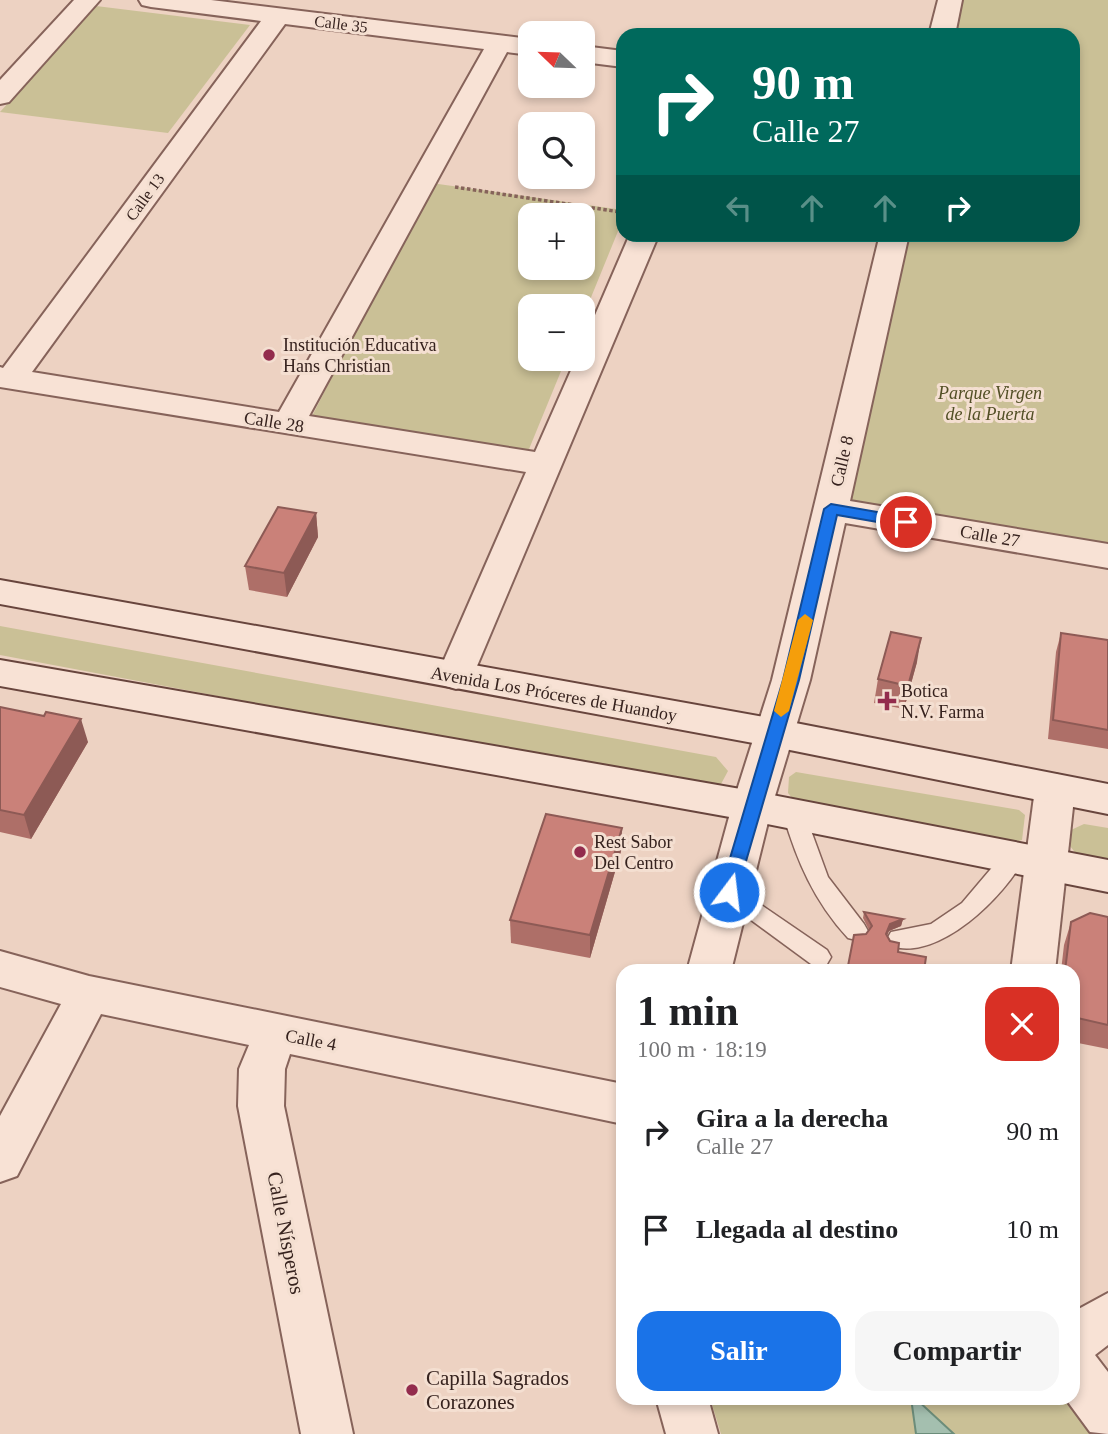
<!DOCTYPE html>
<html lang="es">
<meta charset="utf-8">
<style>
:root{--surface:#fff;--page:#f6f6f6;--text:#202124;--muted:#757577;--accent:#1a73e8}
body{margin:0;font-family:Georgia,serif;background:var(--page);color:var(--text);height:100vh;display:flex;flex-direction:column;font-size:26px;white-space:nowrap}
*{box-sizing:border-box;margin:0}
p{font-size:23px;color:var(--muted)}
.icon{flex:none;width:38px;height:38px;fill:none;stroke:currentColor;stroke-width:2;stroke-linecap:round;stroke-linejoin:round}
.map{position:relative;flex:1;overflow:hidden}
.drawer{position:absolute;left:616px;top:964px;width:464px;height:441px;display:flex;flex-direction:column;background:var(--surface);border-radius:21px;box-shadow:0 4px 10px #0003}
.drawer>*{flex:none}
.banner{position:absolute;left:616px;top:28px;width:464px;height:214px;border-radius:21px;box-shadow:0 4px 10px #0003;background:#00695c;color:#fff;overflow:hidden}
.needle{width:46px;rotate:293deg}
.tools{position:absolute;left:518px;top:21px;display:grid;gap:14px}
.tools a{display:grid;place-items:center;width:77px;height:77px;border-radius:14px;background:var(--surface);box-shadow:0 4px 10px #0003;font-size:35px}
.pin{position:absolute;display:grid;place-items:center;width:60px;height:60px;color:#fff;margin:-30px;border:4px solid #fff;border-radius:50%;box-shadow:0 2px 7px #0007}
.me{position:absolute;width:77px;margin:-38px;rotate:15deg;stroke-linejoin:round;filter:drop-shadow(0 0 5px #0008)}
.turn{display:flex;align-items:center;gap:24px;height:147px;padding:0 21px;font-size:32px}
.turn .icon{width:91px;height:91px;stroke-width:2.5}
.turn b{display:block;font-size:49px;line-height:60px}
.lanes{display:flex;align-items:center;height:66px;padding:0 21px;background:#0003;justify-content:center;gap:35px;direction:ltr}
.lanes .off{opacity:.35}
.round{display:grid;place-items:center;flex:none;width:74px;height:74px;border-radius:21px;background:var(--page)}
.overview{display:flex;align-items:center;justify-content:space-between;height:119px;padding:0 21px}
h1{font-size:42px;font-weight:800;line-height:52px}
.action{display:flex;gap:14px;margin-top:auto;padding:14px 21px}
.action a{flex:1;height:80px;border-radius:21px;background:var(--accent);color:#fff;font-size:28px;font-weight:800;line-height:80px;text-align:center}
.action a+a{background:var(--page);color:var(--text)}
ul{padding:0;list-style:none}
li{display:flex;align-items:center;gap:21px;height:98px;padding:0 21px}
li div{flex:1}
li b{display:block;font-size:26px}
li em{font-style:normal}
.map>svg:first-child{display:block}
.green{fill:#cac096;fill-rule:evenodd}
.water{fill:#a4bfaf;stroke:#6c8d7a;stroke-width:2}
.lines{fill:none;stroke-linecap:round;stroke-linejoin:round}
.service-casing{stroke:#86635a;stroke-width:3}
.minor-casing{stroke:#86635a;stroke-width:4}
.secondary-casing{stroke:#68453d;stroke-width:4}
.path{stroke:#86635a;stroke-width:3.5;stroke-dasharray:3.5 2.5;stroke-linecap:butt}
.service{fill:#f8e2d5;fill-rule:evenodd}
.minor{fill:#f8e2d5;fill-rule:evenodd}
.secondary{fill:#f8e2d5;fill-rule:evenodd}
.wall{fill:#ae6f68}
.shaded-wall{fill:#8d5a55}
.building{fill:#ca8179;stroke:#8d5a55;stroke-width:2}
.route{fill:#1a73e8;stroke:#114b97;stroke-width:2}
.slow{fill:#f59e0b}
.poi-dot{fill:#932c4d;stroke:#f4dfd1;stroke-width:2.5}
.labels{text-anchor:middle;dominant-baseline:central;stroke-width:6;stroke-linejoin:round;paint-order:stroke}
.far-street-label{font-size:16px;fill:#36221e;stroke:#f4dfd1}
.poi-label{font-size:18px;fill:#36221e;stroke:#f4dfd1;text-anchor:start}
.park-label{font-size:18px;font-style:italic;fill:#524f25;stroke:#f4dfd1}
.street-label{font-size:18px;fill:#36221e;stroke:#f4dfd1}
.near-street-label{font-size:21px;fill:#36221e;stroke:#f4dfd1}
.near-poi-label{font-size:21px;fill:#36221e;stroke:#f4dfd1;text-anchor:start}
</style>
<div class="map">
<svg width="1108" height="1434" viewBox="0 0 1108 1434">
<rect width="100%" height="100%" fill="#edd2c2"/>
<!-- green -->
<g class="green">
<polygon points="961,0 1108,0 1108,544 846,503 907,235 1073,234 1073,35 953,35"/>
<polygon points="96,6 250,25 168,133 0,112"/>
<path d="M431,183L623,210V219L583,317V306H530V359H566L527,454L310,420ZM530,215H583V268H530Z"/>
<polygon points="0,626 716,757 728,771 721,784 705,788 0,655"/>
<polygon points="796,772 1019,810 1025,815 1022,840 1015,842 797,804 788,793 789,777"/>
<polygon points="1084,824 1108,828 1108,865 1081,860 1070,846 1071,830"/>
<polygon points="710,1398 1066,1398 1092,1434 721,1434"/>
</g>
<!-- water -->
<polygon class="water" points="911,1398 915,1398 954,1434 916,1434"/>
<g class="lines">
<defs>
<g id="service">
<path d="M794,806L802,808L805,814L828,877L864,924L868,931L864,938L856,940L848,938C814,901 797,861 783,814L786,808Z"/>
<path d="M1014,848L1022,851L1025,857C1005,896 939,962 891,946L887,939L891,932L931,924L962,903L1006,851Z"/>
<polygon points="729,883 827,950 831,957 827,964 819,966 811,964 721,898 718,892 721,886"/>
</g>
<g id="minor">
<polygon points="74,0 100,0 9,102 0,104 0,80"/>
<path d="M139,0H211L530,39V55L507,52L309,416L535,452L576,359H583V343L630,234H659L469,685L456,689L443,685L437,676L526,472L0,387V367L3,368L261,21L151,7L142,5ZM285,24L484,49L279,412L32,372Z"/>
<polygon points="938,0 962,0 955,35 929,35"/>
<polygon points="583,46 623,51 623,67 583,62"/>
<polygon points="880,234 909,234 850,501 1108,544 1108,568 845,523 810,680 772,806 731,971 687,971 732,806 772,680"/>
<polygon points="1055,774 1069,778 1075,789 1055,971 1011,971 1035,789 1041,778"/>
<polygon points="0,951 89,976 623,1084 623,1124 290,1054 285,1069 284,1106 353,1434 301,1434 238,1106 239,1069 249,1045 101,1014 17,1176 0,1182 0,1116 61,1004 0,987"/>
<polygon points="1108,1293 1108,1345 1095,1355 1108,1372 1108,1434 1090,1432 1065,1398 1073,1398 1073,1312"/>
<polygon points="656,1398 708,1398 718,1434 666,1434"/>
</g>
<g id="secondary">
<polygon points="0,580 775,719 1108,784 1108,814 775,747 0,604"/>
<polygon points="0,660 752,791 1108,860 1108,892 752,821 0,686"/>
</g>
</defs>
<!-- service casing -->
<use href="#service" class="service-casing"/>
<!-- minor casing -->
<use href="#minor" class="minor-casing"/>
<!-- secondary casing -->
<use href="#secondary" class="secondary-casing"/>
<!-- path -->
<polyline class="path" points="455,187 620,212"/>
<!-- service -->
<use href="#service" class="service"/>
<!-- minor -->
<use href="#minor" class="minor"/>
<!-- secondary -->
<use href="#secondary" class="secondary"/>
</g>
<!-- wall -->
<g class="wall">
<polygon points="316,513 318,537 287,597 249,590 245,566"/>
<polygon points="1061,633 1108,640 1108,749 1048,739 1056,652"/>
<polygon points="917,662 904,709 874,703 878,679"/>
<polygon points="0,707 88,742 31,839 0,832"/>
<polygon points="621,851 590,958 511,943 510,920"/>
<polygon points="864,912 903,919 901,926 889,931 887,935 898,952 866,934 869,930 863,918"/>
<polygon points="1108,917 1108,1049 1073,1042 1073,971 1061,971 1064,945 1071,922"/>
</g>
<!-- shaded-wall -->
<g class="shaded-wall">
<polygon points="316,513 318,537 287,597 284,573"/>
<polygon points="921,638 917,662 904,709 908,686"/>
<polygon points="81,719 88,742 31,839 24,815"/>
<polygon points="622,828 621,851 590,958 590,935"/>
<polygon points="903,919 901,926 889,931 885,940 890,924"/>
</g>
<!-- building -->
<g class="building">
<polygon points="278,507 316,513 284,573 245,566"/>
<polygon points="891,632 921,638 908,686 878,679"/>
<polygon points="1061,633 1108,640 1108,730 1053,720"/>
<polygon points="0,707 44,716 46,712 81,719 24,815 0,810"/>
<polygon points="546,814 622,828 590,935 510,920"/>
<polygon points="864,912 903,919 890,924 886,934 890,941 899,943 898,952 926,957 924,971 847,971 854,935 866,934 872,926"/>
<polygon points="1090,913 1108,917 1108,1025 1073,1017 1073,971 1065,971 1071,922"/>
</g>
<!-- route -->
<polygon class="route" points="831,504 906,517 913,522 906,527 837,515 799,680 737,892 729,899 720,892 783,680 824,509"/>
<!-- slow -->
<polygon class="slow" points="805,614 813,620 789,711 781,717 774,711 798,620"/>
<!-- markers -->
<g class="poi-dot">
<circle cx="269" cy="355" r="7"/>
<path d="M883.5 690.5h7v7h7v7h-7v7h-7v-7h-7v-7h7z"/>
<circle cx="580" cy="852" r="7"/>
<circle cx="412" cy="1390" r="7"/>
</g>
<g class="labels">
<!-- far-street labels -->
<g class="far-street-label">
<text transform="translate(341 24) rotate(7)">Calle 35</text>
<text transform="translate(145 197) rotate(-54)">Calle 13</text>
</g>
<!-- poi labels -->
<g class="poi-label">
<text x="283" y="345">Institución Educativa<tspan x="283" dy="21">Hans Christian</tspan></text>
<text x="901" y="691">Botica<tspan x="901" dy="21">N.V. Farma</tspan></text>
<text x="594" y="842">Rest Sabor<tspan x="594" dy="21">Del Centro</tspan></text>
</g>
<!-- park labels -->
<g class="park-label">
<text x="990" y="393">Parque Virgen<tspan x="990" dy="21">de la Puerta</tspan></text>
</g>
<!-- street labels -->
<g class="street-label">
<text transform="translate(274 422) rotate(9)">Calle 28</text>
<text transform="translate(842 461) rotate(-77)">Calle 8</text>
<text transform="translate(990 536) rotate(10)">Calle 27</text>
<text transform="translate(554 694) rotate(10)">Avenida Los Próceres de Huandoy</text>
<text transform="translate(311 1040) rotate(11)">Calle 4</text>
</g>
<!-- near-street labels -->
<g class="near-street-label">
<text transform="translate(286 1233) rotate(79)">Calle Nísperos</text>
</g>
<!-- near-poi labels -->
<g class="near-poi-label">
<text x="426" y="1378">Capilla Sagrados<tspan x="426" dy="24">Corazones</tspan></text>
</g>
</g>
</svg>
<div class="tools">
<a><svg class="needle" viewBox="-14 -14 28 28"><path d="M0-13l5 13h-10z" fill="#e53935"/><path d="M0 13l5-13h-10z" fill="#757577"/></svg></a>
<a><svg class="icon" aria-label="search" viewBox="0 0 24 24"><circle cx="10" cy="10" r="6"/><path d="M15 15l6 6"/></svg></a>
<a>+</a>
<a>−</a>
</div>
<div class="pin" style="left:906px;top:522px;background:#d93025"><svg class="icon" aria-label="arrive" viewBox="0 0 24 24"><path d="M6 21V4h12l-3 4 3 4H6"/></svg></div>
<svg class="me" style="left:729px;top:892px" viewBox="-20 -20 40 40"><circle r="17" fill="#1a73e8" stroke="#fff" stroke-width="3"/><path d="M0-11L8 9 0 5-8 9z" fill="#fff"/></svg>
<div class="banner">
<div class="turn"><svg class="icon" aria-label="right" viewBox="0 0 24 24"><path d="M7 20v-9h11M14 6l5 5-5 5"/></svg><div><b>90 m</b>Calle 27</div></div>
<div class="lanes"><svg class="icon off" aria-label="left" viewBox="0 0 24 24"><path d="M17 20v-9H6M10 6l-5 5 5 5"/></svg><svg class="icon off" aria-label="ahead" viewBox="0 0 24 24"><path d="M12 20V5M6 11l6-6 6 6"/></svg><svg class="icon off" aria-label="ahead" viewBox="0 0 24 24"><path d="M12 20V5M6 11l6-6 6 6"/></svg><svg class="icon" aria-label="right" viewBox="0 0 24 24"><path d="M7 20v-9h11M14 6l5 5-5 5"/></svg></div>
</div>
<section class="drawer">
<div class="overview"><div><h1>1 min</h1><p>100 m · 18:19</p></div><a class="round" style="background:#d93025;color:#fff"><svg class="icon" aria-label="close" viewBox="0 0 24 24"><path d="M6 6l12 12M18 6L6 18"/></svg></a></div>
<ul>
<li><svg class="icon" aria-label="right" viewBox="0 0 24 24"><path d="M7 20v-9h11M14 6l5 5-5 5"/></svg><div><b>Gira a la derecha</b><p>Calle 27</p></div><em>90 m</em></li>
<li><svg class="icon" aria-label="arrive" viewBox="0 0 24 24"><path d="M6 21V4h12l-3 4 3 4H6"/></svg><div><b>Llegada al destino</b></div><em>10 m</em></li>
</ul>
<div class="action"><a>Salir</a><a>Compartir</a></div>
</section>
</div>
